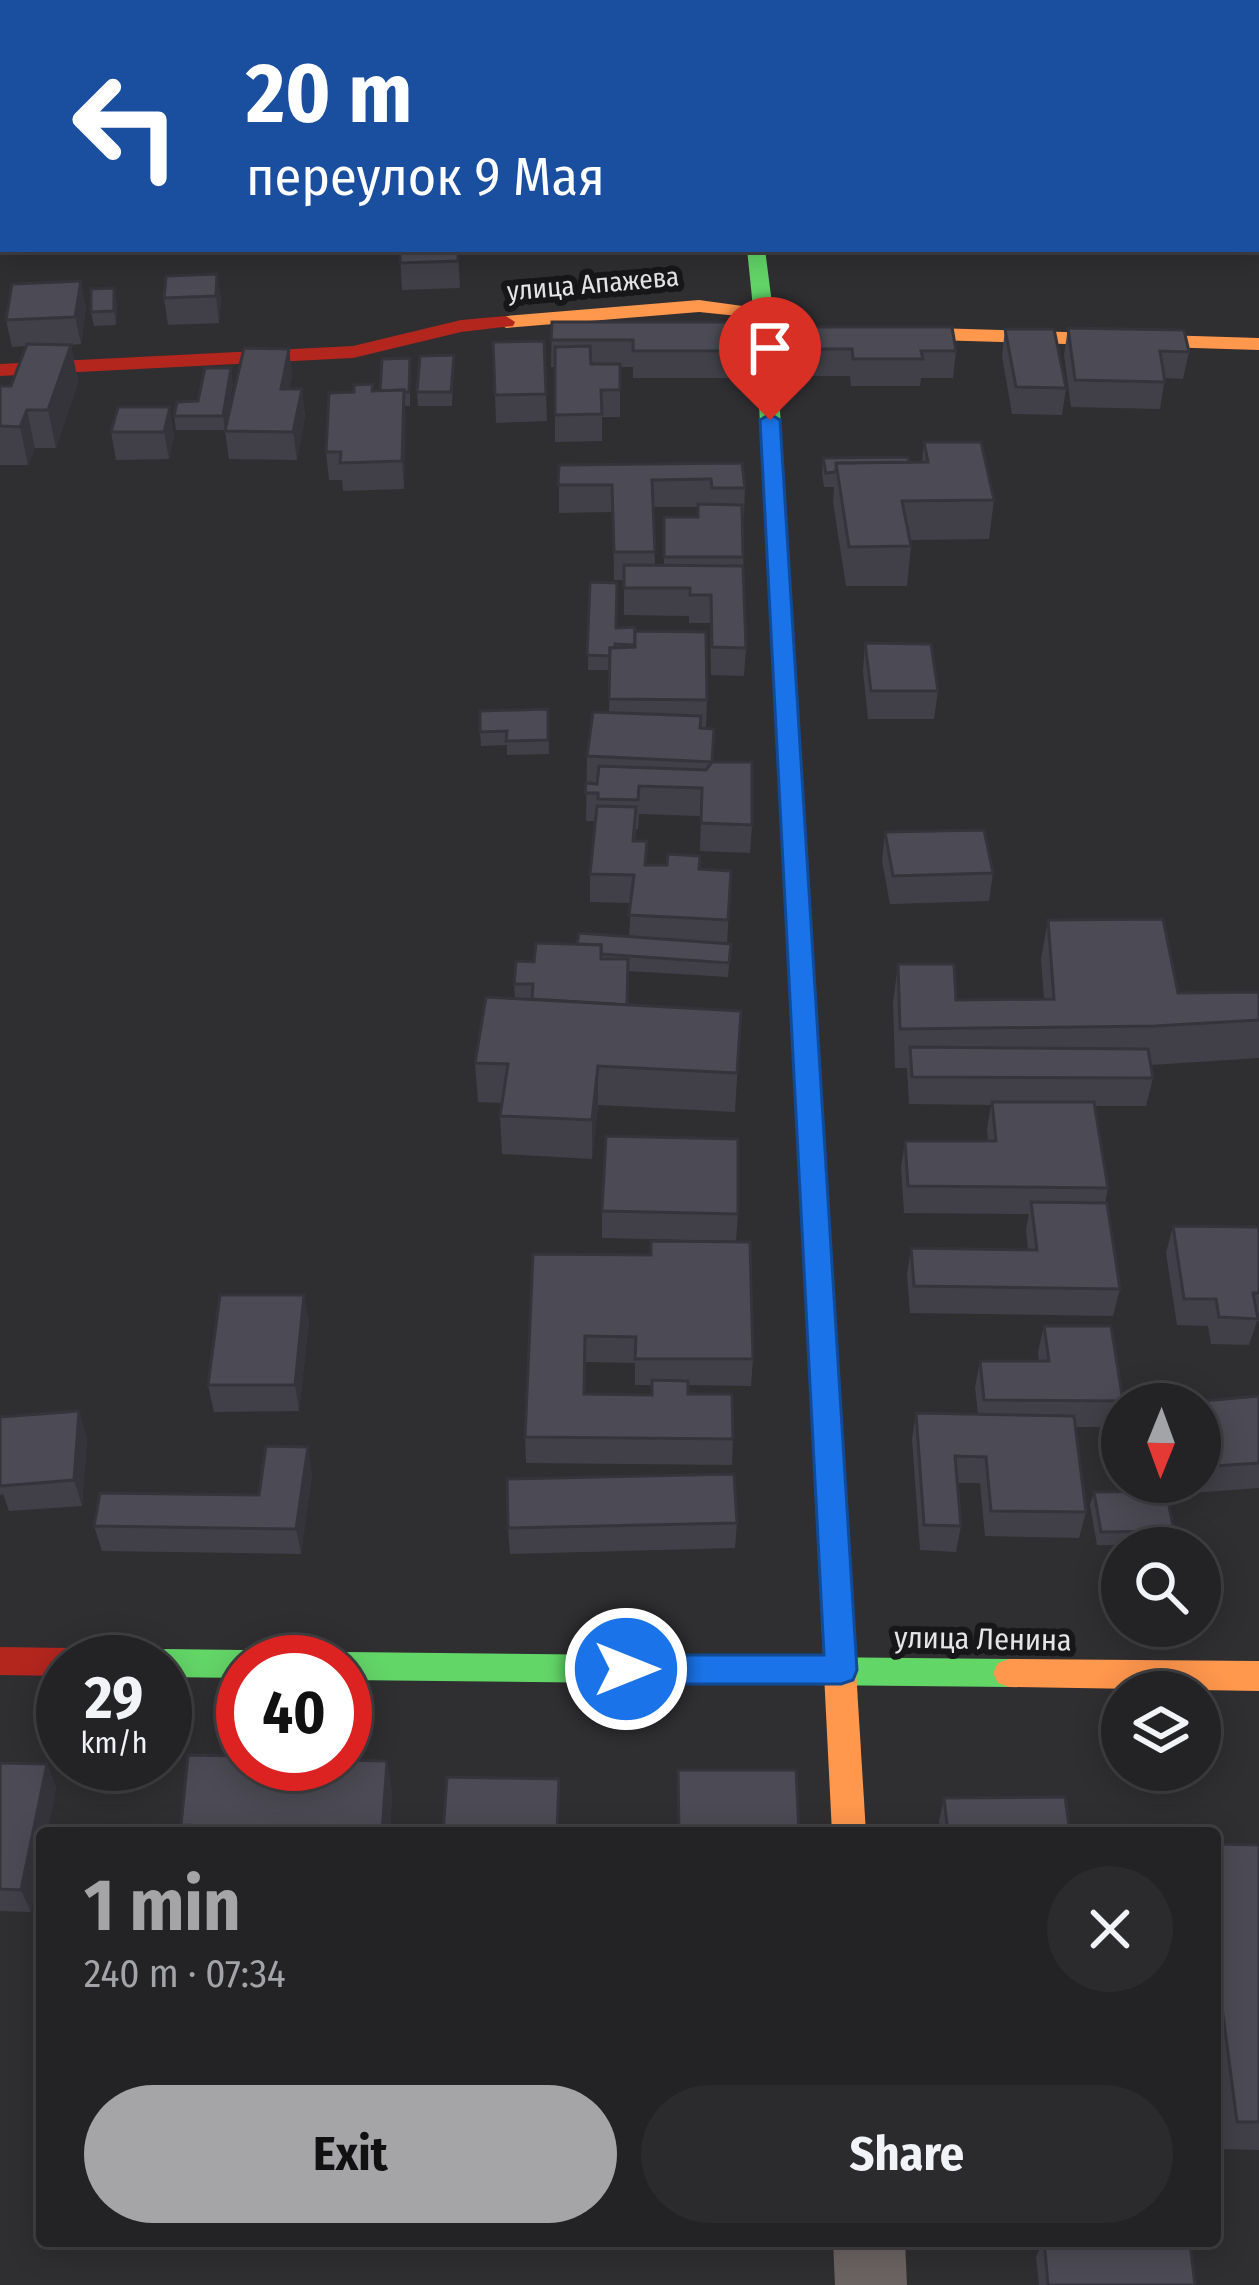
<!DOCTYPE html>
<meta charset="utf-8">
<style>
:root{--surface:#232225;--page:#2b2a2d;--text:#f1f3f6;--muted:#a3a4a7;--line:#403f42;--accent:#a5a4a7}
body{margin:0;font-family:"Fira Sans Condensed",sans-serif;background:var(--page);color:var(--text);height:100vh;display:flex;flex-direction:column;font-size:45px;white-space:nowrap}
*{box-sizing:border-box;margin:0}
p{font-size:39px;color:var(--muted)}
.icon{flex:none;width:66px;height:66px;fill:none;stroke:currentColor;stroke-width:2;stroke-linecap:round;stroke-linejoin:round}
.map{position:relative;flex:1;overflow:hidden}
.sheet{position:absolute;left:36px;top:1827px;width:1185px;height:420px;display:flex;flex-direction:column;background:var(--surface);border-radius:12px;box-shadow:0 6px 30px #0003,0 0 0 3px var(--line)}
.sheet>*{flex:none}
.hud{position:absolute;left:0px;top:0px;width:1260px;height:252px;box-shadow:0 6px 30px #0003,0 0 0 3px var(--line);background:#1a4fa0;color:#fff;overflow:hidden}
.needle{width:78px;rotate:181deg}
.buttons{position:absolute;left:1101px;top:1383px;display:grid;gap:24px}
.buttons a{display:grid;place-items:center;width:120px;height:120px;border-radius:50%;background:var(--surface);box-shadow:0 6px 30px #0003,0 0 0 3px var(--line);font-size:60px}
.speed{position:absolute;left:36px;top:1635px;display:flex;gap:24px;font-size:60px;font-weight:700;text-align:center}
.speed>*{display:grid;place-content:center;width:156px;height:156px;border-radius:50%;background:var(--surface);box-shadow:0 6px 30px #0003,0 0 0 3px var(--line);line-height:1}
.speed small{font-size:30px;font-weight:400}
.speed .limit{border:18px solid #d22;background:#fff;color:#111}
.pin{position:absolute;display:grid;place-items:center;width:102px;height:102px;color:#fff;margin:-123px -51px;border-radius:50% 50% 50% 0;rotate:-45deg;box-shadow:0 0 12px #0007}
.pin .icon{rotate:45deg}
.me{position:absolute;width:132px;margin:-66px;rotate:90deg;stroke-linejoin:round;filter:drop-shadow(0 0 9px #0008)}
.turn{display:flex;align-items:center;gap:42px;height:252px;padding:0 48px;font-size:54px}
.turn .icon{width:156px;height:156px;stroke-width:2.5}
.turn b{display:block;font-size:84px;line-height:102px}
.round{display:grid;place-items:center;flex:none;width:126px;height:126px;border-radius:63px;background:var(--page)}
.overview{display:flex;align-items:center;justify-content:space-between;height:204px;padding:0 48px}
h1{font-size:72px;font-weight:700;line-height:90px;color:var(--accent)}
.cta{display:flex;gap:24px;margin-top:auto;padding:24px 48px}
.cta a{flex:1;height:138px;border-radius:72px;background:var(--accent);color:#111;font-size:48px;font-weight:700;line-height:138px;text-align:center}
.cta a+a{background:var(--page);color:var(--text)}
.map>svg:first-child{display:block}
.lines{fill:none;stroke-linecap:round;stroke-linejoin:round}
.street{fill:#6b6362;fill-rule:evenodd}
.fast{fill:#63d668;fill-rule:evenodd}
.slow{fill:#ff974d;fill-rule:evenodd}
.jam{fill:#b3261e;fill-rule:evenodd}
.wall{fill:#414048;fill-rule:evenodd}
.shaded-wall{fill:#35343b}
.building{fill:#4c4a54;stroke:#35343b;stroke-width:3}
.route{fill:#1a73e8;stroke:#114b97;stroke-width:3}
.labels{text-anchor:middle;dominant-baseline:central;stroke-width:12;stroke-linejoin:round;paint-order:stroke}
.far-street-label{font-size:27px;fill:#e5e4e6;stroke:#171618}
.street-label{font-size:30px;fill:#e5e4e6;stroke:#171618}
</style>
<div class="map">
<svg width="1259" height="2285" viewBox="0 0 1259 2285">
<rect width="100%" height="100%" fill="#2f2e31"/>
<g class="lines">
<!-- street -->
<g class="street">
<rect x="1257" y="60" width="2" height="18"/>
<rect x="0" y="188" width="3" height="20"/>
<polygon points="833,2241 905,2241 907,2285 835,2285"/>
</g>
<!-- fast -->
<g class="fast">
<polygon points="747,249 765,249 775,327 833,1295 829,1303 809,1303 805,1295 755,327"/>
<polygon points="165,1649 243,1650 254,1654 258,1662 243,1662 243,1678 165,1677 165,1662 149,1662 154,1653"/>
<polygon points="345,1652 1009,1659 1020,1663 1025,1673 1020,1683 1009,1687 345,1680 345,1662 331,1662"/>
</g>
<!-- slow -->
<g class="slow">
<polygon points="699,300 750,307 791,329 900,327 1259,338 1259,350 900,339 787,341 738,316 699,312 506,328 497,322 506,316"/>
<polygon points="819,1284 829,1287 833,1295 866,1833 832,1833 805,1295 809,1287"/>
<polygon points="1009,1659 1259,1661 1259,1691 1009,1687 998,1683 993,1673 998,1663"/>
</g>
<!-- jam -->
<g class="jam">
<polygon points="506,316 515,322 513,326 461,332 353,358 0,376 0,364 353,346 461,320"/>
<polygon points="0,1647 70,1648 81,1652 86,1662 63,1662 63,1676 0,1675"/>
</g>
</g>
<!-- wall -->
<g class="wall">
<polygon points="1257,187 1259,187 1259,240 1257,236"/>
<polygon points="389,249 491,249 491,250 458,251 460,288 402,290 400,255 389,255"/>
<polygon points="217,274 221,301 219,323 168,325 164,298"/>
<polygon points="117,302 116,325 94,326 91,312"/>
<polygon points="86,308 81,344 71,345 78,383 56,448 35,448 28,465 0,465 0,386 11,386 26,346 12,347 6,320"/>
<polygon points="552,322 749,351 748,378 633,378 633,367 620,367 620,417 602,417 602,441 555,442 555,367 551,367"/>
<polygon points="808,327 956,351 953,378 921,378 920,386 851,386 850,376 808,376 806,354"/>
<polygon points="1068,328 1189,352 1183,379 1165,378 1160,409 1071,407 1064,355"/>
<polygon points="1005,329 1066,388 1062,415 1012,414 1002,356"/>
<polygon points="544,341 547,421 496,423 493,342"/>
<polygon points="289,349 292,376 289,389 302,389 305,417 297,460 229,459 225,431"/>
<polygon points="454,355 452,406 418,406 417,392"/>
<polygon points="410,358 410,406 405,406 404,489 343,491 342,480 329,480 326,452 354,392 373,384 374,391 380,391"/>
<polygon points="233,382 225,430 176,430 174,416"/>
<polygon points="118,407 174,434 169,459 116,460 111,432"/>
<polygon points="924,442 994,500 989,539 910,540 911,546 907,586 846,586 833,502 834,487 824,487 822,473 823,458 922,462"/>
<path d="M742,463L745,488L744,515H742L746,648L744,676L711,675L710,623H689V616L624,615V580H614L613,512L559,513V465ZM653,507H698V517H664V566H655Z"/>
<polygon points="590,582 616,627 635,627 635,647 707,700 706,728 712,762 752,825 750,853 700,851 701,816 639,814 638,829 636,829 635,841 646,865 731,871 727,944 731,944 728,977 628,971 628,1005 741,1011 735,1112 598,1105 592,1159 502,1154 500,1116 502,1103 478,1102 475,1063 515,998 514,984 534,962 577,944 629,937 631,903 590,902 590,874 595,821 586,821 587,756 609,712 610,670 588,670"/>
<polygon points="865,643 938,691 934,719 868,719 863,671"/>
<polygon points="548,709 549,754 507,755 507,745 481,746 480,732"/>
<polygon points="885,832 993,873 989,901 890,904 882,861"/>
<polygon points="1048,920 1178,993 1259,992 1259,1058 1151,1065 1153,1078 1146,1106 1095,1106 1108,1188 1105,1203 1120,1289 1113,1316 910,1313 907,1275 911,1248 1028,1250 1026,1229 1029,1214 904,1213 901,1168 905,1141 988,1141 987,1129 991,1105 909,1104 907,1068 895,1068 893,1003 898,964 956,1000 1044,999 1041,959"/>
<polygon points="602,1211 738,1214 736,1241 602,1238"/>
<polygon points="1173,1226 1259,1227 1259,1321 1257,1321 1249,1345 1211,1344 1208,1326 1177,1325 1166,1253"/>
<path d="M533,1254L753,1359L751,1386L688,1385V1394L733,1439L732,1465L526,1463L525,1437ZM586,1362L635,1363V1385H652V1395L585,1394Z"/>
<polygon points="309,1321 299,1411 214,1412 208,1385"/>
<polygon points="1044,1326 1123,1401 1116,1427 1076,1427 1086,1512 1079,1538 985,1536 980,1483 957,1483 961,1526 956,1552 920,1550 912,1439 916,1413 978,1414 975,1387 980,1361 1039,1361 1038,1352"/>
<polygon points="1259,1396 1259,1488 1191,1493 1188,1482 1200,1482 1200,1404"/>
<polygon points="0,1417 87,1437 82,1506 9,1511 3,1494 0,1495"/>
<polygon points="312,1473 301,1554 102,1551 94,1526 259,1495"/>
<polygon points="1094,1492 1174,1531 1170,1545 1097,1545 1090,1505"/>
<polygon points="737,1523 735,1548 510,1554 508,1528"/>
<polygon points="387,1761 392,1794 390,1833 183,1833 181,1825"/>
<polygon points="0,1763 47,1764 56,1788 47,1833 42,1833 31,1912 0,1911"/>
<polygon points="944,1798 1070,1833 940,1833 939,1821"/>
<polygon points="1215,1844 1259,1845 1259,2150 1222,2149 1215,2093"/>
<polygon points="1043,2241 1131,2241 1195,2285 1039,2285 1036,2257"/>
</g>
<!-- shaded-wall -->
<g class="shaded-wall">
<polygon points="217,274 221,301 219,323 216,296"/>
<polygon points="81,281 86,308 81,344 75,317"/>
<polygon points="114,288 117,302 116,325 114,311"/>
<polygon points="71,345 78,383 56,448 48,410"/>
<polygon points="289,349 292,376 284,416 281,389"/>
<polygon points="231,368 233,382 225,430 223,416"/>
<polygon points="302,389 305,417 297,460 293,432"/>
<polygon points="404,390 406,418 404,489 402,461"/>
<polygon points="170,407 174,434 169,459 164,432"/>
<polygon points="27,410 35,448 28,465 20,427"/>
<polygon points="598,1066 598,1105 592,1159 592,1120"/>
<polygon points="304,1295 309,1321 299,1411 295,1385"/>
<polygon points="79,1411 87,1437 82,1506 74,1480"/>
<polygon points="308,1447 312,1473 301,1554 296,1529"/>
<polygon points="387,1761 392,1794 390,1833 382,1833"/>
<polygon points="47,1764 56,1788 47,1833 42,1833 42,1857 31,1912 21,1890"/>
</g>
<!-- building -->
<g class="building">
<polygon points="400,249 458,249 458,261 400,263"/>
<polygon points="217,274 216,296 164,298 166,276"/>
<polygon points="81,281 75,317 6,320 12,284"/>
<polygon points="114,288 114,311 91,312 91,289"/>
<polygon points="552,322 747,322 749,351 633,351 633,340 551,340"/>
<polygon points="808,327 952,327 956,351 921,351 923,359 853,359 852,349 810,349"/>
<polygon points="1068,328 1184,330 1189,352 1160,351 1165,382 1075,380"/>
<polygon points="1005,329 1054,329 1066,388 1016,387"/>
<polygon points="544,341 546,394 495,395 493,342"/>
<polygon points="27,344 71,345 48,410 27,410 20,427 0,426 0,386 11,386"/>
<polygon points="590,346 591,364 620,364 620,390 601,390 602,414 555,415 555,347"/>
<polygon points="244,348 289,349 281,389 302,389 293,432 225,431"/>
<polygon points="454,355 451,392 417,392 420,356"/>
<polygon points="410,358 409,392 404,392 404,390 380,391 382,359"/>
<polygon points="205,368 231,368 223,416 174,416 177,402 198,401"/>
<polygon points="373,384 372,391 404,390 402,461 340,463 341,452 326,452 329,393 354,392 354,385"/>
<polygon points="118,407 170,407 164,432 111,432"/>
<polygon points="924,442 981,442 994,500 902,501 911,546 849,547 836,463 928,462"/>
<polygon points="908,457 909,462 836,463 836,472 826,473 823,458"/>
<polygon points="742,463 745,488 712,488 711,479 652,480 655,552 614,552 612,485 558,485 559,465"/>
<polygon points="698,504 742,505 743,557 664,557 664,517 698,517"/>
<polygon points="624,565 743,566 746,648 712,647 711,595 690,595 690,588 624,588"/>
<polygon points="590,582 617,583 616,628 635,627 635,645 615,644 615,648 610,648 610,656 587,655"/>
<polygon points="635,631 706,632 707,700 609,699 610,648 635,647"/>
<polygon points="865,643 931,644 938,691 871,691"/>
<polygon points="548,709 548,740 506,741 507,731 480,732 480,711"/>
<polygon points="593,712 701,716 700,728 714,729 712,762 587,756"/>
<polygon points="712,762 752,762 752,825 701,823 702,788 639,786 638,800 598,799 598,793 585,793 586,783 597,784 599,766 706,770"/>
<polygon points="597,806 636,807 633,841 647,841 645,865 667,865 668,854 700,856 699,869 731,871 728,920 629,915 634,875 590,874"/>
<polygon points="984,830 993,873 893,876 885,832"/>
<polygon points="1163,919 1178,993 1259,992 1259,1020 1155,1026 900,1029 898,964 954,964 956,1000 1054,999 1048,920"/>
<polygon points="579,933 731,944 729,963 601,954 601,945 577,944"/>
<polygon points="536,943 601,945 601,959 628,959 627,1005 532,999 533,984 514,984 516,961 534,962"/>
<polygon points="486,997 741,1011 737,1073 598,1066 592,1120 500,1116 508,1064 475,1063"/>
<polygon points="910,1047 1148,1049 1153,1078 912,1077"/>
<polygon points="992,1102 1094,1102 1108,1188 908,1186 905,1141 996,1141"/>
<polygon points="606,1136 738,1139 738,1214 602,1211"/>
<polygon points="1031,1202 1107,1203 1120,1289 914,1286 911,1248 1037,1250"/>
<polygon points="1173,1226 1259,1227 1259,1293 1253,1293 1258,1319 1219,1317 1216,1299 1184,1299"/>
<polygon points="651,1241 750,1242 753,1359 635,1359 636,1337 585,1336 584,1394 652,1395 652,1380 688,1381 688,1394 732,1394 733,1439 525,1437 533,1254 651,1255"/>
<polygon points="220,1295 304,1295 295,1385 208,1385"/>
<polygon points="1044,1326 1111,1326 1123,1401 984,1400 980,1361 1049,1361"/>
<polygon points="1259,1396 1259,1463 1200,1467 1200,1404 1180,1403"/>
<polygon points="79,1411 74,1480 0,1486 0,1417"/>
<polygon points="916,1413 1074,1416 1086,1512 991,1511 986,1457 955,1456 961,1526 924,1525"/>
<polygon points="266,1446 308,1447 296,1529 94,1526 100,1493 259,1495"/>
<polygon points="734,1474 737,1523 508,1528 507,1479"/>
<polygon points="1166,1491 1174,1531 1101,1532 1094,1492"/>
<polygon points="188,1755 243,1756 243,1764 345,1764 345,1760 387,1761 382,1833 240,1833 241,1827 181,1825"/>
<polygon points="0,1763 47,1764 21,1890 0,1889"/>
<polygon points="678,1770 796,1770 799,1833 679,1833"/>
<polygon points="447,1777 559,1779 557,1833 443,1833"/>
<polygon points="1065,1797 1070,1833 948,1833 944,1798"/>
<polygon points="1215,1844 1259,1845 1259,2122 1237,2122 1215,1953"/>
<polygon points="1044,2241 1190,2243 1195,2285 1048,2285"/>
</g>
<!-- route -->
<polygon class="route" points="770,414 780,420 857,1670 853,1680 841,1684 626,1684 615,1680 610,1669 615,1659 626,1655 824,1655 760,420"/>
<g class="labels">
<!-- far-street labels -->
<g class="far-street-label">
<text transform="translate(593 284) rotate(-5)">улица Апажева</text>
</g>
<!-- street labels -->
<g class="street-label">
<text transform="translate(983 1639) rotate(1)">улица Ленина</text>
</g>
</g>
</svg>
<div class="buttons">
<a><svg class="needle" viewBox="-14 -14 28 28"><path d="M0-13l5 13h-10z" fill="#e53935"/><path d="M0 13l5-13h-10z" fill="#a3a4a7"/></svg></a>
<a><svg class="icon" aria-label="search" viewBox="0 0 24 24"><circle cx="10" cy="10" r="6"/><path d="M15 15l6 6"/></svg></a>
<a><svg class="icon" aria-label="layers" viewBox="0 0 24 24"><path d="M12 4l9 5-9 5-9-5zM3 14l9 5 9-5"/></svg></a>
</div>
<div class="speed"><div>29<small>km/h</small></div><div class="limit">40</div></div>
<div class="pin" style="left:770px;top:420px;background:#d93025"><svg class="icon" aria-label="arrive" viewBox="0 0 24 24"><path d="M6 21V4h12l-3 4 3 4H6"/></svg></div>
<svg class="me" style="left:626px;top:1669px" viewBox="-20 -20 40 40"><circle r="17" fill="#1a73e8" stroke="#fff" stroke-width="3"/><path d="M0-11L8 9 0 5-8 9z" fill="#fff"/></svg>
<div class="hud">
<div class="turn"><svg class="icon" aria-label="left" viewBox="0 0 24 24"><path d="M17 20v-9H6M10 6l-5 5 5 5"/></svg><div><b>20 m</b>переулок 9 Мая</div></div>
</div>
<section class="sheet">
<div class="overview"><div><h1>1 min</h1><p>240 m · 07:34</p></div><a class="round"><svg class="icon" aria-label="close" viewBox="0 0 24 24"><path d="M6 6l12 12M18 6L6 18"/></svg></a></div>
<div class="cta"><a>Exit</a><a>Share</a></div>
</section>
</div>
